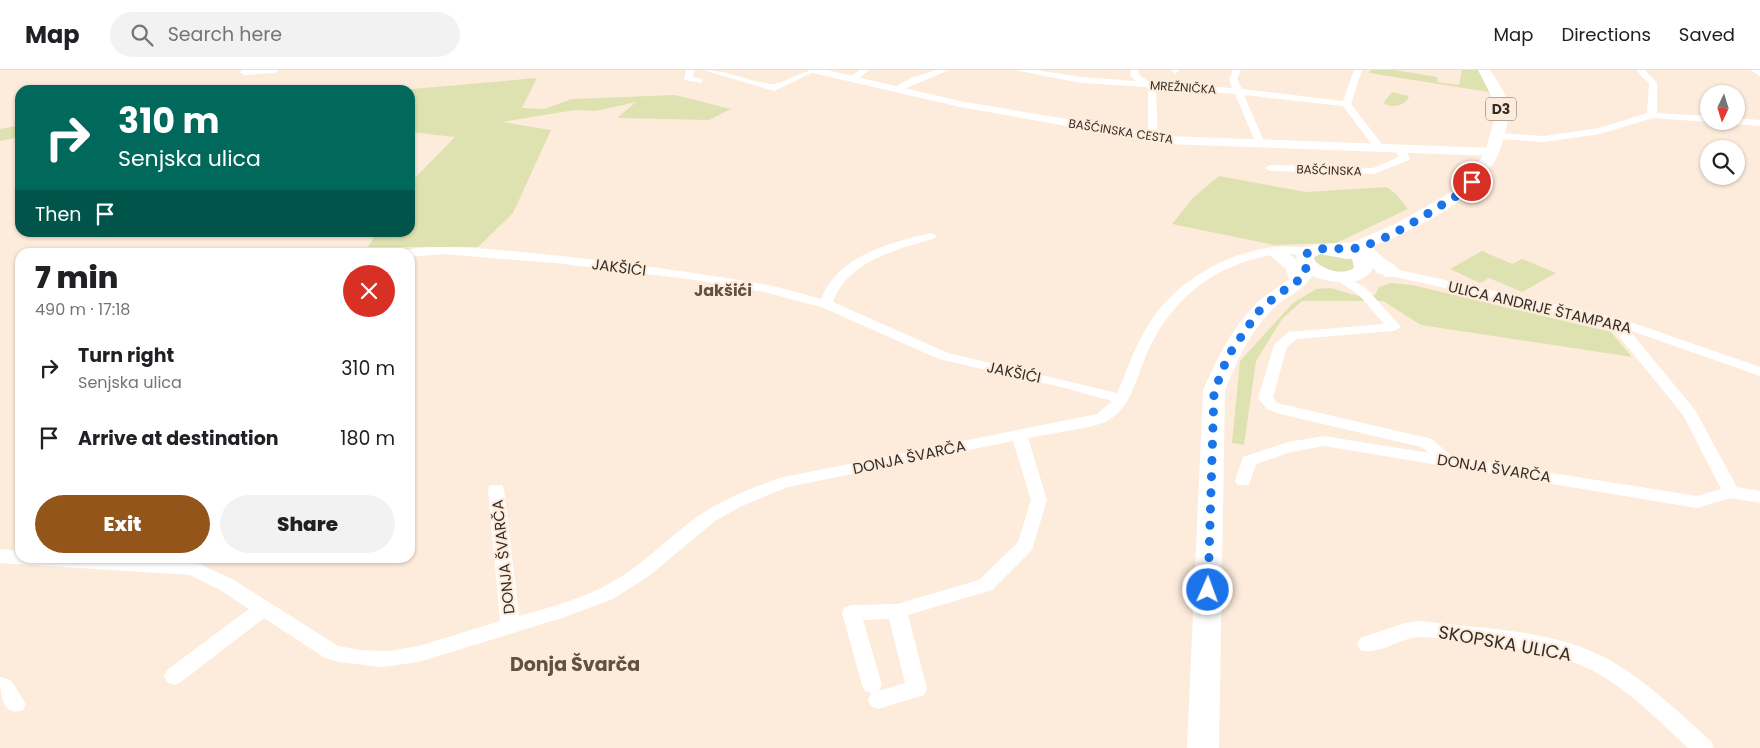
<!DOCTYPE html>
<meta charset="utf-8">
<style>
:root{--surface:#fff;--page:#f2f2f2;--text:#202124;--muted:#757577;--line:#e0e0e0;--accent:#93551a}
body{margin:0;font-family:Poppins,sans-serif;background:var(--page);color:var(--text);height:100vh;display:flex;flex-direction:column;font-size:19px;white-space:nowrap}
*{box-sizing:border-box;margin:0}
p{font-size:16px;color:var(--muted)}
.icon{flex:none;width:28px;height:28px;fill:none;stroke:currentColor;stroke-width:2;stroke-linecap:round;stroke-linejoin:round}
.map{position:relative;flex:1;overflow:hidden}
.side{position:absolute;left:15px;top:178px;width:400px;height:315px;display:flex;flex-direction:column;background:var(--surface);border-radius:15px;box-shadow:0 1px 4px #0004}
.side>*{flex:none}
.top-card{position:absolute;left:15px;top:15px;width:400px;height:152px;border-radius:15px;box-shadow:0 1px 4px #0004;background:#00695c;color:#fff;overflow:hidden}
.needle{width:32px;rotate:184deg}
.buttons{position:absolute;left:1700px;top:15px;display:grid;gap:10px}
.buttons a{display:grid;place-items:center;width:45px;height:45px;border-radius:50%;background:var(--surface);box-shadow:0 1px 4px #0004;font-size:25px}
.pin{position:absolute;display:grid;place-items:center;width:42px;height:42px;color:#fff;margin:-21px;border:2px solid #fff;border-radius:50%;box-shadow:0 1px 5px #0007}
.me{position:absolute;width:55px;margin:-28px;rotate:2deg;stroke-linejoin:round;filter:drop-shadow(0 0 4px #0008)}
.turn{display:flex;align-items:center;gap:18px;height:105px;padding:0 20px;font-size:22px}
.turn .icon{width:65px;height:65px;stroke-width:2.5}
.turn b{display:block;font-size:35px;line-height:42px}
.then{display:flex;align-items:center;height:48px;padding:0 20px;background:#0003;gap:10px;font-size:19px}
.round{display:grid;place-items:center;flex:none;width:52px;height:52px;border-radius:26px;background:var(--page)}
.summary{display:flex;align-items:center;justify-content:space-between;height:85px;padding:0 20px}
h1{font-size:30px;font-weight:800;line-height:38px}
.action{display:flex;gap:10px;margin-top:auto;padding:10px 20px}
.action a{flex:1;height:58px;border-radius:30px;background:var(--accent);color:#fff;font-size:20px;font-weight:800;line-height:58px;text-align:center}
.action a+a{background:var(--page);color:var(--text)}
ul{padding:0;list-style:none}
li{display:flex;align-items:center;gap:15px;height:70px;padding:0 20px}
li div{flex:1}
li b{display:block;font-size:19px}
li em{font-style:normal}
header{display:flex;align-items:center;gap:30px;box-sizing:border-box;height:70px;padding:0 25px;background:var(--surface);border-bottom:1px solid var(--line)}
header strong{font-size:24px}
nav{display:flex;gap:28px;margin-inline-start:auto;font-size:18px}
.search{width:350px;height:45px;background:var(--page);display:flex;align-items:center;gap:12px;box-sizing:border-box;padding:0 18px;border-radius:28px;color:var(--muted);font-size:19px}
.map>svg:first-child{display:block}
.green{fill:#dee2b0}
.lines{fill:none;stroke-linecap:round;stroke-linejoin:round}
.minor{fill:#fff;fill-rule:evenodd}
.tertiary{fill:#fff;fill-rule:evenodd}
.primary{fill:#fff;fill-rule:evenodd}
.route{stroke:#1a73e8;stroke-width:9;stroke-dasharray:0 16.2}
.labels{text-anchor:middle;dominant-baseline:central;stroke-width:4.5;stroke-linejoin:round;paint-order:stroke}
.far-street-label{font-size:12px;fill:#352d26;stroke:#fdecdc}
.shield{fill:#fdecdc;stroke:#71665d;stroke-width:1}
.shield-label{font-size:14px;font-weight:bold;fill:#352d26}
.street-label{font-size:15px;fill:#352d26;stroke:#fdecdc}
.neighbourhood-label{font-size:16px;font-weight:bold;fill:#62513f;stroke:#fdecdc}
.near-street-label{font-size:18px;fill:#352d26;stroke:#fdecdc}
.near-neighbourhood-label{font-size:19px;font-weight:bold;fill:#62513f;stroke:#fdecdc}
</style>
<header>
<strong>Map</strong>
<div class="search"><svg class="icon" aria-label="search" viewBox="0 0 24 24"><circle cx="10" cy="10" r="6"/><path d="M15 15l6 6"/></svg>Search here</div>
<nav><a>Map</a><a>Directions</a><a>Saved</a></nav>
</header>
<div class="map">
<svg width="1760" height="678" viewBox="0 0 1760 678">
<rect width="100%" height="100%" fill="#fdecdc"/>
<!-- green -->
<g class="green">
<polygon points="1371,0 1395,0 1437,7 1437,12 1459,15 1462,0 1485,0 1495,23 1369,3"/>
<polygon points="537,8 522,38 544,39 572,29 675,25 731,39 709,50 617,48 636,32 596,41 575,40 502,52 551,60 513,143 478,177 368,177 376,163 410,162 410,113 455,67 410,62 410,20 401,20"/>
<path d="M1392,22L1409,26C1405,37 1392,38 1383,33Z"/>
<polygon points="20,55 20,67 0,71 0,59"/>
<polygon points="1219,106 1306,122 1387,117 1396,124 1408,139 1336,173 1274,175 1172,154 1193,128"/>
<polygon points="1482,181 1512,194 1522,189 1556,203 1522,222 1489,208 1480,213 1450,199"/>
<polygon points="1318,183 1345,186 1355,192 1357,199 1343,204 1315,196 1313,185"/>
<polygon points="1391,213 1412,215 1611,262 1632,287 1421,255 1383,231 1302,231 1282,249 1256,291 1244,375 1232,373 1240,291 1293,233 1316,219 1331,218 1361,227 1375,225 1379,217"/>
</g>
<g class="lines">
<!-- minor -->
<g class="minor">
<polygon points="242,0 279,0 275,3 244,5 240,2"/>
<polygon points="686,0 695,0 692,7 702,9 702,13 684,10"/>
<path d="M703,0C727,0 748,11 771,14C780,16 801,0 818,0L774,21Z"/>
<polygon points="860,0 869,0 856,11 850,11 850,7"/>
<polygon points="936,0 949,0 899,21 892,19 911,8"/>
<polygon points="1015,0 1035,0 1081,7 1136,11 1130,5 1131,0 1139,0 1139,5 1150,12 1232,18 1229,9 1233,0 1241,0 1237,9 1242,19 1343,31 1354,0 1362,0 1351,34 1385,78 1376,80 1343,36 1244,25 1265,74 1257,76 1235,24 1156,18 1158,68 1153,71 1148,68 1148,19 1146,17 1081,13"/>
<polygon points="1171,0 1179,0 1179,1 1175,4"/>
<polygon points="1636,0 1645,0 1657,13 1657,43 1709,46 1709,51 1711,51 1709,52 1653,48 1600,64 1544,72 1497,69 1492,66 1497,63 1544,66 1599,58 1647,43 1649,14"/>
<polygon points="1750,0 1760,0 1760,6"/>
<polygon points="1736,48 1760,50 1760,56 1734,54 1729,51 1736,51"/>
<polygon points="1399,76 1403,77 1410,88 1409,90 1374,104 1270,101 1265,98 1270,95 1373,98 1399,87 1394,79"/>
<path d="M931,163L937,166L935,168C897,180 848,190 833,232L948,283L1117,323C1127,301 1134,278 1147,257C1172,214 1224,183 1273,177C1287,176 1301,178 1315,176L1321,180L1315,184C1297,186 1279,182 1262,187C1204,200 1164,238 1143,293C1135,314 1129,338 1109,350C1097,358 1045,364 1028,368L1047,430L1032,480L992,520L908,545L927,619L924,625L878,639L871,636L868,630L871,623L865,621L862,615L842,543L844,538L851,535L897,534L979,510L1018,472L1031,430L1013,371L788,417L742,436L715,451L649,506L613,529L565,547L419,592L381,597L339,592L325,588L264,548L181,612L174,615L167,612L164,606L167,600L249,539L220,520L190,505L0,493V479L20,481V488H133L193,491L234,510L338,576L360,580L388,581L419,576L500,551L488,419L490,415H502L504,419L519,546C551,537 583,529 612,512C641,496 664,472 690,452C717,431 748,420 779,408L1097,344L1112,331L1061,317L939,289L821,237L764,222L696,210L555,193L443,184L410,187V182H404C427,163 717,205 762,214C782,217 802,224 821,229C837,186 891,172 931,163ZM889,549L905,613L879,621L882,615L863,550Z"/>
<polygon points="1381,196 1619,248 1760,297 1760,306 1629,260 1695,340 1737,417 1760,421 1760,433 1731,428 1697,438 1324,376 1291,382 1256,394 1249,415 1237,415 1235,411 1243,387 1288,372 1324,366 1429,383 1421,377 1280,344 1267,339 1258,328 1274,275 1288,262 1384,254 1358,224 1336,210 1334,207 1336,204 1340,203 1366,218 1401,257 1394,261 1297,269 1287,277 1273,327 1277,333 1432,369 1452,387 1697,426 1721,419 1683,345 1609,254 1377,203 1375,200 1377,197"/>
<path d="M1420,551C1483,559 1557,559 1613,592C1649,613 1679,643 1711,671L1714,678H1688C1659,651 1631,622 1597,603C1553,578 1473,571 1422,567C1402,566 1379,586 1360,580L1357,574L1360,568L1405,553Z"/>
<path d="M0,607L11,610L26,634L23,640C2,648 0,623 0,607Z"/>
</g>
<!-- tertiary -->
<polygon class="tertiary" points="808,0 827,0 960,31 1167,66 1493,78 1499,82 1493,86 1167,74 960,37 813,3"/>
<!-- primary -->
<path class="primary" d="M1478,0H1490C1496,9 1504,20 1507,30C1511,41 1507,54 1505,64C1490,126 1429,152 1376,175L1374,179C1382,189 1395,193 1402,203L1400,207H1386L1373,198C1362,219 1330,213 1312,206C1303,221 1286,226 1274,238C1250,261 1237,291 1225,321L1219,678H1187L1203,321C1217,288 1234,254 1260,230C1269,222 1280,217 1289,209L1286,199L1268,184L1271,180H1283L1297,190L1296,185L1303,178L1314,175L1353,172L1395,154L1457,119L1474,100L1485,82L1494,50V31ZM1320,184L1347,189L1352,188L1354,198C1343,206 1324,200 1315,191L1314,187Z"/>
</g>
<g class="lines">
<!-- route -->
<path class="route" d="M1208,520L1214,322L1228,286L1258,242L1276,226L1303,207L1306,201L1305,185C1318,174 1341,181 1357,178C1392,169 1432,140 1463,122L1472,112"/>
</g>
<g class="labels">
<!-- far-street labels -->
<g class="far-street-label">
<text transform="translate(1183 17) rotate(4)">MREŽNIČKA</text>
<text transform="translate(1121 61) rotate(9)">BAŠĆINSKA CESTA</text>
<text transform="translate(1329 100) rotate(2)">BAŠĆINSKA</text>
</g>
<!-- shield labels -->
<rect class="shield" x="1486" y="27.5" width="30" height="23" rx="4"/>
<g class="shield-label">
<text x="1501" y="39">D3</text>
</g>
<!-- street labels -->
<g class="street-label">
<text transform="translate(619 197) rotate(7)">JAKŠIĆI</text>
<text transform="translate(1540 237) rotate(13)">ULICA ANDRIJE ŠTAMPARA</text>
<text transform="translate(1014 302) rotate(12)">JAKŠIĆI</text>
<text transform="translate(909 387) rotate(-12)">DONJA ŠVARČA</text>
<text transform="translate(1494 398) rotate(9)">DONJA ŠVARČA</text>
<text transform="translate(503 487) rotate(-96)">DONJA ŠVARČA</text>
</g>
<!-- neighbourhood labels -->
<g class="neighbourhood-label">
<text x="723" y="220">Jakšići</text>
</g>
<!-- near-street labels -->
<g class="near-street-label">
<text transform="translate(1505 573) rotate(10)">SKOPSKA ULICA</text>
</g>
<!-- near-neighbourhood labels -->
<g class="near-neighbourhood-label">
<text x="575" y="594">Donja Švarča</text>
</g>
</g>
</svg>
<div class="buttons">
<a><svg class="needle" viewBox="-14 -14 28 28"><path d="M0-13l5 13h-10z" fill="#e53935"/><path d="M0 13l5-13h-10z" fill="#757577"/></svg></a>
<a><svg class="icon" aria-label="search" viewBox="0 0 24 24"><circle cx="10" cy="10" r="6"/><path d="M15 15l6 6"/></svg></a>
</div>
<div class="pin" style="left:1472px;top:112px;background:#d93025"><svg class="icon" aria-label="arrive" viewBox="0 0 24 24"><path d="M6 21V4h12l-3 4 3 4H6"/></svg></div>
<svg class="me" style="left:1208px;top:520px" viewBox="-20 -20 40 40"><circle r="17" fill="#1a73e8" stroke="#fff" stroke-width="3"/><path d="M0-11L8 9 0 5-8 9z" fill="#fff"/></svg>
<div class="top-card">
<div class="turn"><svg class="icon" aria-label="right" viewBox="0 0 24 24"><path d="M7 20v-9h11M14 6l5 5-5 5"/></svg><div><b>310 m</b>Senjska ulica</div></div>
<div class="then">Then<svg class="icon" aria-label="arrive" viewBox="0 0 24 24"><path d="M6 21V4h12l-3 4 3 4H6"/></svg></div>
</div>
<section class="side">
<div class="summary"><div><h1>7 min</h1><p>490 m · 17:18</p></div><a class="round" style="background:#d93025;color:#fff"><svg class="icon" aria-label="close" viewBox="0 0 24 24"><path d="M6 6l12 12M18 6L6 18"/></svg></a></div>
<ul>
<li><svg class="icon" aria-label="right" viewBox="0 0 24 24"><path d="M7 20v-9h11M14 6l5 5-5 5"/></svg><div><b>Turn right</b><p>Senjska ulica</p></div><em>310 m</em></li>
<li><svg class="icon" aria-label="arrive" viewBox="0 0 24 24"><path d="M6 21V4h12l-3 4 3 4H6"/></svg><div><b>Arrive at destination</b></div><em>180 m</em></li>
</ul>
<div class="action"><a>Exit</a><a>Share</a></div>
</section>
</div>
